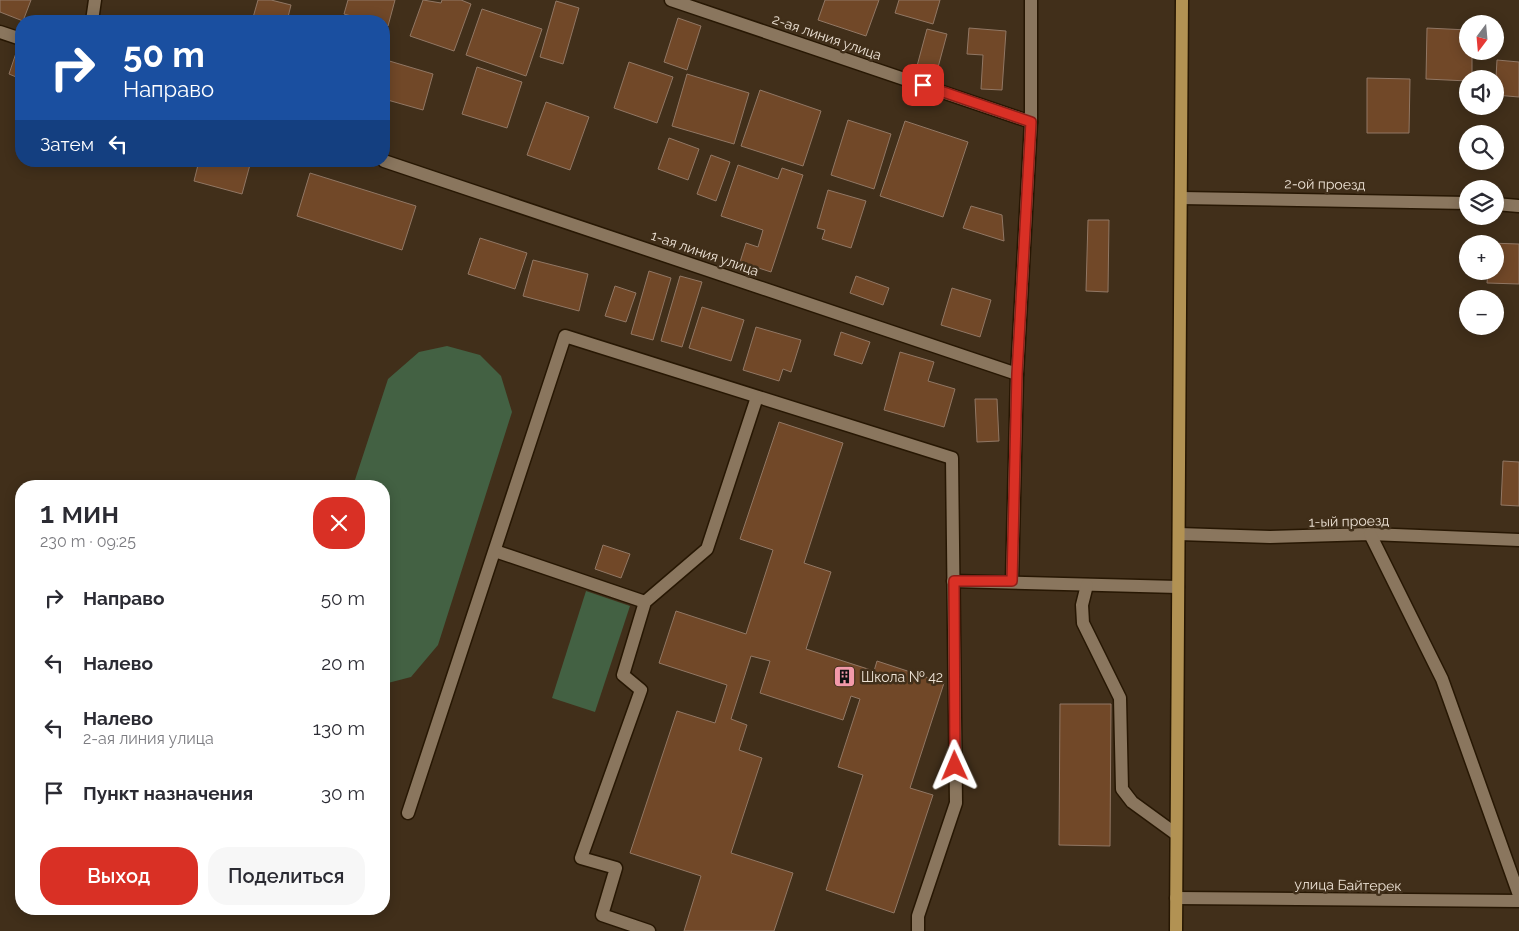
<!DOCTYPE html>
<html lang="ru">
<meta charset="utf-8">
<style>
:root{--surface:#fff;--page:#f7f7f7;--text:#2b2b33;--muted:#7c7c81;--accent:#d93025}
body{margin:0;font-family:Raleway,sans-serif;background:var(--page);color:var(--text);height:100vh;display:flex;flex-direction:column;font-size:19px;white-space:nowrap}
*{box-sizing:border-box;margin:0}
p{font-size:16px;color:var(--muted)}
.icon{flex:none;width:28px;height:28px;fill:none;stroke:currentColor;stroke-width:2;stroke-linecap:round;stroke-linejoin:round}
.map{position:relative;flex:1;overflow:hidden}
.details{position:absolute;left:15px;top:480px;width:375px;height:435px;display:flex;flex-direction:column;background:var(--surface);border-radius:20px;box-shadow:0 2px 12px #0003}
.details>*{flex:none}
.hud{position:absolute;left:15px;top:15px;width:375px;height:152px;border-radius:20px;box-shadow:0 2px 12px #0003;background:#1a4fa0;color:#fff;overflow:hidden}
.needle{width:32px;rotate:196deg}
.controls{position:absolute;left:1459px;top:15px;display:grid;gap:10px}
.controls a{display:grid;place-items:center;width:45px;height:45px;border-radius:50%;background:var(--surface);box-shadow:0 2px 12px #0003;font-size:25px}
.pin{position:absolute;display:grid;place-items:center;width:42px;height:42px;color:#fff;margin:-21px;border-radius:10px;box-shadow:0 2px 8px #0006}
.me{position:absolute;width:55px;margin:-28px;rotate:359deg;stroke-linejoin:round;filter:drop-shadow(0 0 4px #0008)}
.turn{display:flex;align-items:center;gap:18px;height:105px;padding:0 25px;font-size:22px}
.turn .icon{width:65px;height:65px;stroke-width:2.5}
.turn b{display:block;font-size:35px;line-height:42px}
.then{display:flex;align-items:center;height:48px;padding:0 25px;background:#0003;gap:10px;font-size:19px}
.round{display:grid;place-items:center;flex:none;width:52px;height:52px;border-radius:20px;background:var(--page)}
.overview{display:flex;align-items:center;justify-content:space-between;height:85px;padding:0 25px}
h1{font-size:30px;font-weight:600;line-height:38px}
.primary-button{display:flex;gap:10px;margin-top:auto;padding:10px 25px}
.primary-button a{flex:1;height:58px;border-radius:20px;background:var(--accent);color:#fff;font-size:20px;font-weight:600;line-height:58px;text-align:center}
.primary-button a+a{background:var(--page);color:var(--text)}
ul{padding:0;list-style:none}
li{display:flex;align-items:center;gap:15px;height:65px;padding:0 25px}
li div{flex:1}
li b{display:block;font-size:19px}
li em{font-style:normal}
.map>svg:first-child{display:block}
.green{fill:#436143}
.building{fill:#714828;stroke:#917764}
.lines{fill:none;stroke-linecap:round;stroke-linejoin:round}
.minor-casing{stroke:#271703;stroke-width:15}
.major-casing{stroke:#271703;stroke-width:15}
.minor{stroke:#8a765e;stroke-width:12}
.major{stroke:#b29253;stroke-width:12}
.route-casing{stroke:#8d1f18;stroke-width:12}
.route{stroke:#d93025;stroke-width:9}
.labels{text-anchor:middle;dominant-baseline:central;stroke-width:5;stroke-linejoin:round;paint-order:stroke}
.street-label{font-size:14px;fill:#ede2d5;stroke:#412f1a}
.poi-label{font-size:14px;fill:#ede2d5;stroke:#412f1a;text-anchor:start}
</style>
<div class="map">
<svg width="1519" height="931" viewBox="0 0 1519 931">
<rect width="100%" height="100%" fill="#412f1a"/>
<!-- green -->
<g class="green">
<polygon points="447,346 480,355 501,376 512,412 438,645 411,677 384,684 384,486 353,486 388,379 419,352"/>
<polygon points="586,591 630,606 595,712 552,698"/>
</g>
<!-- building -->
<g class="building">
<polygon points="0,0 31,0 23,21 0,12"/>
<polygon points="258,0 271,0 291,5 287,21 252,21"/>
<polygon points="348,0 395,0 388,26 384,25 384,21 369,21 344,14"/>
<polygon points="423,0 441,3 442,0 461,0 471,4 454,51 410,36"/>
<polygon points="825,0 879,0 866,36 818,20"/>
<polygon points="899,0 940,0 933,24 895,13"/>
<polygon points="556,1 579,8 563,64 540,57"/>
<polygon points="482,9 542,29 526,76 466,55"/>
<polygon points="678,18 701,26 687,70 664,62"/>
<polygon points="969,28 1006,31 1002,90 981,89 983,55 967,54"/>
<polygon points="1427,28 1468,30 1468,51 1472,51 1472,79 1468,79 1468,81 1426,79"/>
<polygon points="927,29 947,34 937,71 917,66"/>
<polygon points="16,53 21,55 21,79 9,74"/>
<polygon points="386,60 433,74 423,110 384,99"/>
<polygon points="1497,60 1519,62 1519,97 1495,95"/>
<polygon points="629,62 673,77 657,123 614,108"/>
<polygon points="477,67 522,82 507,128 462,114"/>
<polygon points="687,74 749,93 734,144 672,126"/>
<polygon points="1367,78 1410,79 1409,133 1367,133"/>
<polygon points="760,90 821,111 803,166 741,146"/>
<polygon points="546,102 589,117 570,170 527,155"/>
<polygon points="848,120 891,134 874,189 831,175"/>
<polygon points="905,121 968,142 943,217 880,196"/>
<polygon points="669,138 699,149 688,180 658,169"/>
<polygon points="711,155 730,162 716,201 697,194"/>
<polygon points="199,161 251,161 242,194 194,181"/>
<polygon points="738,165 778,179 782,168 803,175 771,272 740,262 746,243 758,247 763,230 721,216"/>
<polygon points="310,173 416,206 402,250 297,216"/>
<polygon points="828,190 866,201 851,248 822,239 825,230 817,228"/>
<polygon points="971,206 1002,215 1004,241 963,228"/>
<polygon points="1088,220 1109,220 1108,292 1086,291"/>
<polygon points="480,238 527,253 515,289 468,274"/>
<polygon points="1489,243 1519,244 1519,284 1487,283 1488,271 1495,271 1495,244"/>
<polygon points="533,260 588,274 579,311 523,296"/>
<polygon points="649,271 671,278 653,340 631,334"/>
<polygon points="680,276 702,282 682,347 661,341"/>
<polygon points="856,276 889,288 883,305 850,293"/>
<polygon points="615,286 636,293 626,322 605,316"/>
<polygon points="952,288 991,300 980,337 941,325"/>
<polygon points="702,307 744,320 731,361 689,348"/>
<polygon points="756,327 801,340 791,372 783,369 779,381 743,370"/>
<polygon points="841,332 870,342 862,364 834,355"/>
<polygon points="900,352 934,362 928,381 955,389 944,427 884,410"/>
<polygon points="975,399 997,399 999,441 977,442"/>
<polygon points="779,422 843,443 804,563 831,572 806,649 874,671 877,661 944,683 910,788 933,795 894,913 826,890 863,775 838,767 860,699 851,696 843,720 760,693 770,661 751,656 731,719 747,725 739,750 762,758 731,853 793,873 774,931 684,931 701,876 630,853 677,711 715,723 727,685 659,663 676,611 746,634 773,550 740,539"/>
<polygon points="1503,461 1519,462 1519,506 1501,505"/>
<polygon points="603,545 630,554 621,578 595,569"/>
<polygon points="1060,704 1111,704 1110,846 1059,845"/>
</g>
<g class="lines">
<defs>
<g id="minor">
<polyline points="671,0 1031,122"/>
<polyline points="92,21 95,0"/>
<polyline points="0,32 21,39"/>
<polyline points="384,161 1017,374"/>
<polyline points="1181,198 1468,203"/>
<polyline points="1495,204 1519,206"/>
<polyline points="1179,534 1270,537 1370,534 1519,540"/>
<polyline points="1370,534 1442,679 1519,895"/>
<polyline points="495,551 645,602"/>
<polyline points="953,581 1178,587"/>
<polyline points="1012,581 1017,374 1031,122 1031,0"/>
<polyline points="1087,585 1082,605 1083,623 1120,698 1122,789 1132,802 1176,834"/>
<polyline points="408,813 565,336 952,458 956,803 918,916 918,931"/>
<polyline points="1176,898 1519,901"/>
<polyline points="649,931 602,915 616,868 581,858 641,690 623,675 645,602 707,549 757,397"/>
</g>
<polyline id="major" points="1176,931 1182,0"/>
</defs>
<!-- minor casing -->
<use href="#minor" class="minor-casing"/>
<!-- major casing -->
<use href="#major" class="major-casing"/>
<!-- minor -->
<use href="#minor" class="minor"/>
<!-- major -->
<use href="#major" class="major"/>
</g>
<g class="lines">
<defs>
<polyline id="route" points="923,85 1031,122 1017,374 1012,581 954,581 955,766"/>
</defs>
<!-- route casing -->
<use href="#route" class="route-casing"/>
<!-- route -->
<use href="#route" class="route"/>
</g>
<!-- icons -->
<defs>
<symbol id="building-square" viewBox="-11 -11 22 22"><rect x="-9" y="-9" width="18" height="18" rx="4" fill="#f39aaa" stroke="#412f1a"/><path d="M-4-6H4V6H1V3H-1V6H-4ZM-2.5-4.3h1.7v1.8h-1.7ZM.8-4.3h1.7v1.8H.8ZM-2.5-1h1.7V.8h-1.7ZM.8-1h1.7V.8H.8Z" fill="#111"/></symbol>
</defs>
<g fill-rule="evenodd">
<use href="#building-square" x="832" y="664" width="25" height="25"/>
</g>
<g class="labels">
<!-- street labels -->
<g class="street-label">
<text transform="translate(827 37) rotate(19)">2-ая линия улица</text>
<text transform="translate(1325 184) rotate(1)">2-ой проезд</text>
<text transform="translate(705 253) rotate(19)">1-ая линия улица</text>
<text transform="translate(1349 521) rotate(-1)">1-ый проезд</text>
<text transform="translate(1348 885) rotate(1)">улица Байтерек</text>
</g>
<!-- poi labels -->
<g class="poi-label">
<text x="861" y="677">Школа № 42</text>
</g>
</g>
</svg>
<div class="controls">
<a><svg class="needle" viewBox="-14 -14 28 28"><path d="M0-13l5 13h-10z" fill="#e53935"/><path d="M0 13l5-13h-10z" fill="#7c7c81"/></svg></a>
<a><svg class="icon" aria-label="sound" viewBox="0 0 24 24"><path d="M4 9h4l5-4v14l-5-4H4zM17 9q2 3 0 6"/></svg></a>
<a><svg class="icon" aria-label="search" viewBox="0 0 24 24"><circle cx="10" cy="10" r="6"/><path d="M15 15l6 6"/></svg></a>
<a><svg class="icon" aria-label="layers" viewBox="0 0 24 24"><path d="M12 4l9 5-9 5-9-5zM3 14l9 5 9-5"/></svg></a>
<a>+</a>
<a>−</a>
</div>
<div class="pin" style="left:923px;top:85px;background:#d93025"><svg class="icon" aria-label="arrive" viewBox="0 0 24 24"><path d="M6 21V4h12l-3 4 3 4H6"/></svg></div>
<svg class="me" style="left:955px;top:766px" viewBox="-20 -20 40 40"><path d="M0-17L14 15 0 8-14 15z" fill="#d93025" stroke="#fff" stroke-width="4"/></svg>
<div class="hud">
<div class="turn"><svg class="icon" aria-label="right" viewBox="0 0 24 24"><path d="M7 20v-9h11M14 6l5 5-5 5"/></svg><div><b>50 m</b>Направо</div></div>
<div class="then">Затем<svg class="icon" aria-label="left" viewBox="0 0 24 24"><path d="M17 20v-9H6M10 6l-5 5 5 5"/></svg></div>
</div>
<section class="details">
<div class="overview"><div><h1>1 мин</h1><p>230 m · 09:25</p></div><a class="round" style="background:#d93025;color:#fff"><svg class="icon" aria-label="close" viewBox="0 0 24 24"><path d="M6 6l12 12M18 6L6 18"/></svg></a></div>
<ul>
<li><svg class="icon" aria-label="right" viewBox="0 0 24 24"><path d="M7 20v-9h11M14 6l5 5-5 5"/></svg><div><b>Направо</b></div><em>50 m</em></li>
<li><svg class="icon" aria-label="left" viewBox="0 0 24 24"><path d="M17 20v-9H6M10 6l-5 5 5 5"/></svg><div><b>Налево</b></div><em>20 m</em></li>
<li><svg class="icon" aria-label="left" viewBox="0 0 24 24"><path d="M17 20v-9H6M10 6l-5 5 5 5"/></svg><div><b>Налево</b><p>2-ая линия улица</p></div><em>130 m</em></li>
<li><svg class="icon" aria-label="arrive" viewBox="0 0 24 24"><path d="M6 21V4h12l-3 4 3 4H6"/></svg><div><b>Пункт назначения</b></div><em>30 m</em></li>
</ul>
<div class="primary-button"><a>Выход</a><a>Поделиться</a></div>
</section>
</div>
